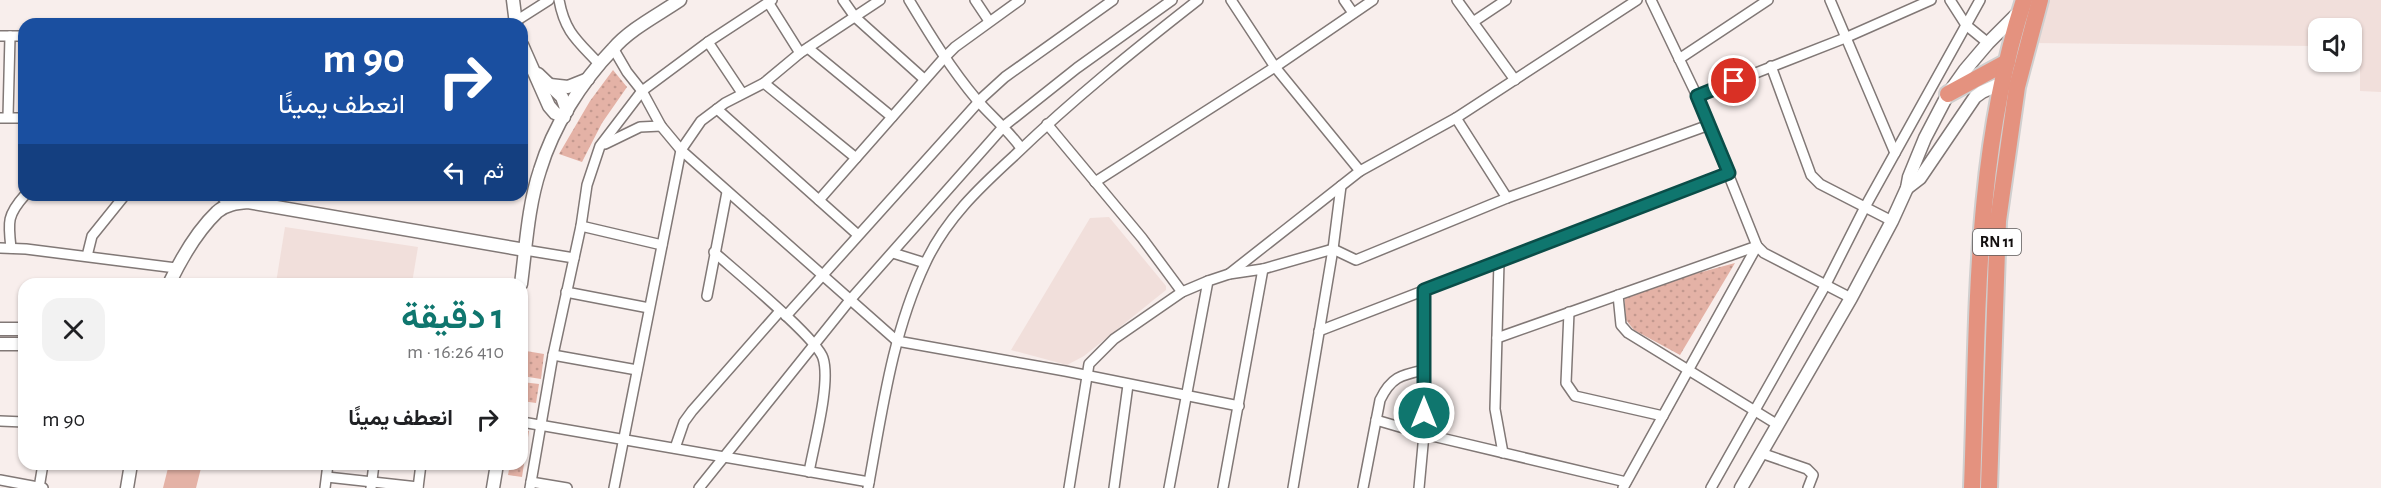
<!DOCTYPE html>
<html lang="ar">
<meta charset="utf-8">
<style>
:root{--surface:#fff;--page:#f2f2f2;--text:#202124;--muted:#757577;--accent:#0f766e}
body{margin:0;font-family:"Alegreya Sans",Vazirmatn,sans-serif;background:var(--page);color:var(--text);direction:rtl;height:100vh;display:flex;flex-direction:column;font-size:22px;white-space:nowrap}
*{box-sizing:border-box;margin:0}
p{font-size:20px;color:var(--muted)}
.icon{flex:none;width:33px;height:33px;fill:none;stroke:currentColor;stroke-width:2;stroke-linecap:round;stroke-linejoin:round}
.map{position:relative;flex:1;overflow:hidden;direction:ltr}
.side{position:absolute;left:18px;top:278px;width:510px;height:192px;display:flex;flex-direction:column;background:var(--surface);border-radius:18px;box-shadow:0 2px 4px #0004;direction:rtl}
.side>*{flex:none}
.top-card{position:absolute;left:18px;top:18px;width:510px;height:183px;border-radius:18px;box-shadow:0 2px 4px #0004;direction:rtl;background:#1a4fa0;color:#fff;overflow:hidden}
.buttons{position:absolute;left:2308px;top:18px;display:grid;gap:12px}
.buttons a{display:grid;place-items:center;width:54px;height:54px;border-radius:12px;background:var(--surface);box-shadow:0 2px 4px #0004;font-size:30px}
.pin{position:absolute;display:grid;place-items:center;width:51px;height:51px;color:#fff;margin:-26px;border:3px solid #fff;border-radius:50%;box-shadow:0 2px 6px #0007}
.me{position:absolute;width:66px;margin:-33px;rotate:0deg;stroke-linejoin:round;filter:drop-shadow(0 0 4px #0008)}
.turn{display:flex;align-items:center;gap:21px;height:126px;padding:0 24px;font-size:27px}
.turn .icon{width:78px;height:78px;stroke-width:2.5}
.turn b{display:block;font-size:42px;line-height:51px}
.then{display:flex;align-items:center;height:57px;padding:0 24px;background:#0003;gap:12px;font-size:22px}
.round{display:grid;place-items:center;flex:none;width:63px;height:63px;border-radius:18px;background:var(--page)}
.overview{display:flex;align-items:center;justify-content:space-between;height:102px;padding:0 24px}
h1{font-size:36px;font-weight:600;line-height:45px;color:var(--accent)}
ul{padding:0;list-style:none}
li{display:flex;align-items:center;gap:18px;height:78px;padding:0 24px}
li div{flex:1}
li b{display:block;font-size:22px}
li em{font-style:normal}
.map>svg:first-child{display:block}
.built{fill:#f1dfdb}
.grass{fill:url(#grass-dots)}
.park{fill:#e4b2a6}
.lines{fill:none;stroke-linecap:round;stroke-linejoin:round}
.street-casing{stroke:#817876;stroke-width:12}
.secondary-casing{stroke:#817876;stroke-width:15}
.highway-casing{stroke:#d0cfcf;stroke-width:20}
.street{stroke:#fff;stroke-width:9}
.secondary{stroke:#fff;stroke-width:12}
.highway{stroke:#e4927f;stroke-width:16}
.route-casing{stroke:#0a4d48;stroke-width:15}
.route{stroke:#0f766e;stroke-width:10}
.labels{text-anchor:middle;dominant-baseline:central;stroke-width:6;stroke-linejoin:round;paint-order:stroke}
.shield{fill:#fff;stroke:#5a5858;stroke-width:1.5}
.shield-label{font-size:16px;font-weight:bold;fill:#141010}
</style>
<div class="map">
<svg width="2381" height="488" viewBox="0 0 2381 488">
<defs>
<pattern id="grass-dots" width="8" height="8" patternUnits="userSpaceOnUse" patternTransform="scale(1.5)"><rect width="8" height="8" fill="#e4b2a6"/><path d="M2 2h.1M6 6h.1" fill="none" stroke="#c3988e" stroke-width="1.8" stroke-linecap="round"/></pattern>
</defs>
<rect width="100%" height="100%" fill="#f8eeec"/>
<!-- built -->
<g class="built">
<polygon points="2043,0 2381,0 2381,92 2360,91 2360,47 2352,46 2352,28 2319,28 2319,46 2030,43"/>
<polygon points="1109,217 1166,286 1166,290 1084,356 1067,365 1011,350 1090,218"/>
<polygon points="285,227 418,247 412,283 276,283"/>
</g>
<!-- grass -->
<g class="grass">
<polygon points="613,70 627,87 602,123 582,162 559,154 590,101"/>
<polygon points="1735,263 1680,355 1634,330 1626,320 1624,293"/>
<polygon points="526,351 544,354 541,379 522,376"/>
<polygon points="522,382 539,384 536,403 522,401"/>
<polygon points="522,430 529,431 522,477 508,475 510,464 522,464"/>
</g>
<!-- park -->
<polygon class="park" points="169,464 202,464 196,488 163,488"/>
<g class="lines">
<defs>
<g id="street">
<path d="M559,0C565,33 578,41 600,65"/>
<polyline points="843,0 855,17 924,79"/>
<path d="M909,0C930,35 951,69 977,100C992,117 1008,130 1021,148"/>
<polyline points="975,0 989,21"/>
<polyline points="1231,0 1275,67 1360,171"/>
<polyline points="1344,0 1353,13"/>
<polyline points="1457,0 1515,80"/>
<polyline points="1651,0 1697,96 1757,246 1764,253 1851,298"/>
<polyline points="1830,0 1895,153"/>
<polyline points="1950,0 1966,25 1988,43"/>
<polyline points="768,2 800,53"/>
<polyline points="516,21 549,0"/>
<polyline points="1473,22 1506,0"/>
<polyline points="0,36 24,36"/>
<polyline points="708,42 742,93"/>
<polyline points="613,48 627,72 642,91 661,126 681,150 897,341 1065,371 1239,406"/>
<polyline points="808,48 892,117"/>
<polyline points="1679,59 1768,0"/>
<polyline points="1771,66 1811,175 1820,184 1892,221"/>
<polyline points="764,83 856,158"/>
<polyline points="1697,96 1845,38 1931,0"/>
<polyline points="717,109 858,235"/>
<polyline points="8,117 10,36"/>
<polyline points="0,118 24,118"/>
<polyline points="1456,118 1507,198"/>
<polyline points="1047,124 1142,238 1182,292"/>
<polyline points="605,144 640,127 661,126"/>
<polyline points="1095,182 1275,67 1373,0"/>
<polyline points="220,195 226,201"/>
<polyline points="819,200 944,58 955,47 1020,0"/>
<polyline points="581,226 662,245"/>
<polyline points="0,248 26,249 176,268"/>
<path d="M11,248C8,222 7,215 25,195"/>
<polyline points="525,250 574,258"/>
<path d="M714,252C734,270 817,338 823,358C831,383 814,444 809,472"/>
<polyline points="893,253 925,263"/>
<polyline points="87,256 92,236 125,195"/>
<polyline points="1499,262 1495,409 1503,453"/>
<polyline points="1263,269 1333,249 1356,260 1507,198 1709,125"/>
<polyline points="1229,274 1360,171 1456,118 1637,0"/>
<polyline points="566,292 649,308"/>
<polyline points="1618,295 1621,325 1628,333 1778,425"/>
<polyline points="707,296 727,192"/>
<polyline points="1569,312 1566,383 1575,396 1663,416"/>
<polyline points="786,316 983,97 1005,77 1113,0"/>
<polyline points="1319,331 1729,173"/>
<polyline points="1497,338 1757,246"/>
<polyline points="553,355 637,370"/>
<polyline points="1376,420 1424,434 1626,482"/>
<polyline points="0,421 24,422"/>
<polyline points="522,422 869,482"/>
<polyline points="675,448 684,422 692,411 780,311"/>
<polyline points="1761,453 1807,469 1813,475 1808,488"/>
<polyline points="327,477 418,487"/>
<polyline points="0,480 43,488"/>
<polyline points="531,482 567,488"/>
<polyline points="39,488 43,464"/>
<polyline points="325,488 328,464"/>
<polyline points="371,488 374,464"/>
<polyline points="418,488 421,464"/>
<polyline points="530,488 553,355 581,226 587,185 600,146 642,91 708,42 772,0"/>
<polyline points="614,488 681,150 701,121 725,103 764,83 800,53 880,0"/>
<polyline points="699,488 850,300 1004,126 1077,68 1172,0"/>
<path d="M868,488C882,412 892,334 925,264C945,220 979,188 1014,156C1072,100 1134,50 1198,0"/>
<polyline points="1069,488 1089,364 1114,339 1182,292 1208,281"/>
<polyline points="1114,488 1128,385"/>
<polyline points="1169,488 1208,281 1229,274 1263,269 1223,488"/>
<polyline points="1293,488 1333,249 1341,186"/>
<path d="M1363,488L1380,400C1391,377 1401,375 1424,370"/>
<polyline points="1419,488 1424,434 1424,290"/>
<polyline points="1623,488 1757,246"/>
<polyline points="1711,488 1825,286 1865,207 1980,0"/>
</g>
<g id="secondary">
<polyline points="513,0 516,24"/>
<polyline points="522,45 549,106 555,113 564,117"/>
<polyline points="538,74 562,97 567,111"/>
<polyline points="550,85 568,87 588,79"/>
<polyline points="1907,188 1920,178 1975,97 1982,92 2002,83"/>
<path d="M169,284C181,259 197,231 217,212C226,204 237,203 248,202L525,250"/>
<path d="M521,284C526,246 528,206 540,170C553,127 581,82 613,49C630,29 658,15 680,0"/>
<polyline points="0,329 24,329"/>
<polyline points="0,344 24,344"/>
<polyline points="127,488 131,464"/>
<polyline points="493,488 497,464"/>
<polyline points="1741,488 1851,298 1892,221 1907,188 1909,177 1925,138 1948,94 1965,70 1988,43 2020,11"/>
</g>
<g id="highway">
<polyline points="1948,94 2007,62"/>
<path d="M1972,488C1978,326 1973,156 2024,0"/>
<polyline points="1989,488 1998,221 2017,87 2040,0"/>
</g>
</defs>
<!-- street casing -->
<use href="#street" class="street-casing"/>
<!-- secondary casing -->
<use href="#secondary" class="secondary-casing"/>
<!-- highway casing -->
<use href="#highway" class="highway-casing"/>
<!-- street -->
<use href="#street" class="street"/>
<!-- secondary -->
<use href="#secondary" class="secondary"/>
<!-- highway -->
<use href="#highway" class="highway"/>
</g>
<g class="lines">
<defs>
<polyline id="route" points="1424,413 1424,290 1729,173 1697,96 1734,81"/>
</defs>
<!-- route casing -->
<use href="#route" class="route-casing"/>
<!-- route -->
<use href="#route" class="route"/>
</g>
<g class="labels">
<!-- shield labels -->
<rect class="shield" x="1973" y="229" width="48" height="26" rx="4.5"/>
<g class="shield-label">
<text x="1997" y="242">RN 11</text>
</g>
</g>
</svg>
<div class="buttons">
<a><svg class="icon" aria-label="sound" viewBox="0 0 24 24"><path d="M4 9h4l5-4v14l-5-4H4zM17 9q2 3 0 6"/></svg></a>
</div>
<div class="pin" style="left:1734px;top:81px;background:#d93025"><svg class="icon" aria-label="arrive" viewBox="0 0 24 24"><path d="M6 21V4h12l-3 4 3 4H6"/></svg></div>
<svg class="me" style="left:1424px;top:413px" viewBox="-20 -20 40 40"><circle r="17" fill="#0f766e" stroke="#fff" stroke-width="3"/><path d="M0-11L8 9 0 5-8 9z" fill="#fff"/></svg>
<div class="top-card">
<div class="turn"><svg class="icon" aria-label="right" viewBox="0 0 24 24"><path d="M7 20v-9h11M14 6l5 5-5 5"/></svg><div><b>90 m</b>انعطف يمينًا</div></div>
<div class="then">ثم<svg class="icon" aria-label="left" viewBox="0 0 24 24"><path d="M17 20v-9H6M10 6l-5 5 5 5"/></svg></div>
</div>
<section class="side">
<div class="overview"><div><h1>1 دقيقة</h1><p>410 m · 16:26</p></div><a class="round"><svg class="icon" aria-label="close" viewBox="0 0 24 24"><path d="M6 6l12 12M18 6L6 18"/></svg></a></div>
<ul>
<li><svg class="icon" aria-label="right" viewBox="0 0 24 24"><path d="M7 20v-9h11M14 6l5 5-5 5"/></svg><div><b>انعطف يمينًا</b></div><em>90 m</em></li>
</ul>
</section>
</div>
